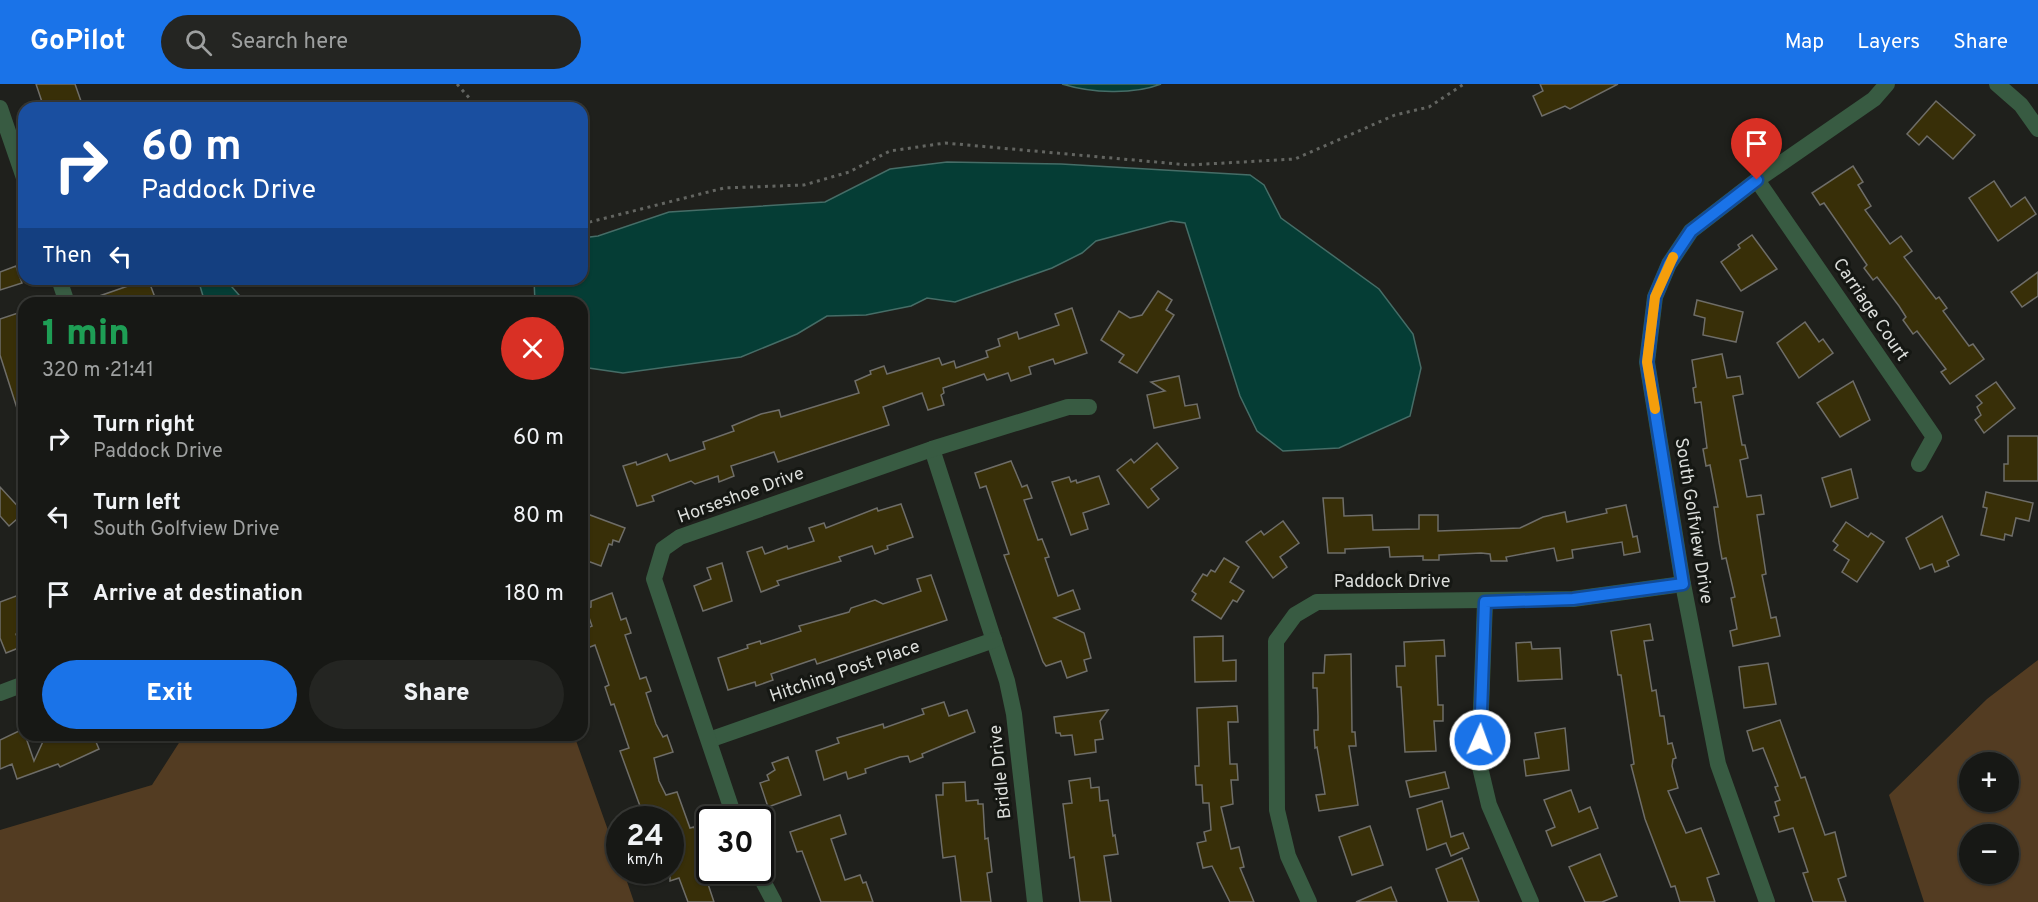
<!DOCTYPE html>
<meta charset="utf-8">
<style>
:root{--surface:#171815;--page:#242522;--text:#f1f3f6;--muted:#9ea0a0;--line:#363734;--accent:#1a73e8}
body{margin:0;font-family:Overpass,sans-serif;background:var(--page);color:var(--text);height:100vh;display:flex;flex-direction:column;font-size:22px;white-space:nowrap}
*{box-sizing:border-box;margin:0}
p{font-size:20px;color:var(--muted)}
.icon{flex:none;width:33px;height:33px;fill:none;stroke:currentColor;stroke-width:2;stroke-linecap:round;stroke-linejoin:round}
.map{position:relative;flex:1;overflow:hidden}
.panel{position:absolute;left:18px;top:213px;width:570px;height:444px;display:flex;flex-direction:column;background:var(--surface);border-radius:18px;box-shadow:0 2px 4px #0004,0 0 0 2px var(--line)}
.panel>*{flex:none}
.banner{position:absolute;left:18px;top:18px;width:570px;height:183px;border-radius:18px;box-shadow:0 2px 4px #0004,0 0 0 2px var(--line);background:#1a4fa0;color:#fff;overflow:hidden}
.fabs{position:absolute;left:1959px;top:668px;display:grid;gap:12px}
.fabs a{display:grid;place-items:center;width:60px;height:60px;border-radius:50%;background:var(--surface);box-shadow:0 2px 4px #0004,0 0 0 2px var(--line);font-size:30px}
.speed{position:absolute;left:606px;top:722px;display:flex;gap:12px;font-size:30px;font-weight:700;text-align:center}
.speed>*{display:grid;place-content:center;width:78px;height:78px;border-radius:50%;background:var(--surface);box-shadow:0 2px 4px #0004,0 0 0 2px var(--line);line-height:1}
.speed small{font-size:15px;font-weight:400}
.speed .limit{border:3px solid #111;border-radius:9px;background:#fff;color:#111}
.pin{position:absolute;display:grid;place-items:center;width:51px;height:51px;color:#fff;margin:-62px -26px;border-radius:50% 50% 50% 0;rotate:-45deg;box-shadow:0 0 6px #0007}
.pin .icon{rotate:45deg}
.me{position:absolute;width:66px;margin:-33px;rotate:2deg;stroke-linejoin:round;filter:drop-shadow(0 0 4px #0008)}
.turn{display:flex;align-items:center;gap:21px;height:126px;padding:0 24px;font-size:27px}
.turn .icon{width:78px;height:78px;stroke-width:2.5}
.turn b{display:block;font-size:42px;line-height:51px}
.then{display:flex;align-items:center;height:57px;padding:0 24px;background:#0003;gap:12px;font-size:22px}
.round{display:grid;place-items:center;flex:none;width:63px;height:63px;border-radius:32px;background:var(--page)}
.summary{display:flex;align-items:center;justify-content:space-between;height:102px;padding:0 24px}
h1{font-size:36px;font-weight:800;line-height:45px;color:#1e9e55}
.cta{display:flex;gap:12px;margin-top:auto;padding:12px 24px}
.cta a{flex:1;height:69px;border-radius:36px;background:var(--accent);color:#fff;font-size:24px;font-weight:800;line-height:69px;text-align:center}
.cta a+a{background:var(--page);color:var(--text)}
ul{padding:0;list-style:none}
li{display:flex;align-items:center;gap:18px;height:78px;padding:0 24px}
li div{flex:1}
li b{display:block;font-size:22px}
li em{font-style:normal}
header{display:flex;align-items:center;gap:36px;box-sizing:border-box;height:84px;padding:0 30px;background:var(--accent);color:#fff}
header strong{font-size:28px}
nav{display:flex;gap:33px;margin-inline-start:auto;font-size:21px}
.search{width:420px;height:54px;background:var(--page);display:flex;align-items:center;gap:15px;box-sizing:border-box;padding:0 21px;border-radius:33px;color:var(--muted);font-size:22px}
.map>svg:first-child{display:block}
.green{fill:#533c22;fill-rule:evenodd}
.water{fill:#053d35;stroke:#466d67;stroke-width:1.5}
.building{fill:#382f08;stroke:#6e6d68;stroke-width:1.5}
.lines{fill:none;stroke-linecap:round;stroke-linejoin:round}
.path{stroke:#636561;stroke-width:3;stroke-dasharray:3 4.5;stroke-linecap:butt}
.minor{stroke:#385b42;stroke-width:16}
.route-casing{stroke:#114b97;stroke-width:15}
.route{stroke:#1a73e8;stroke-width:10}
.slow{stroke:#f59e0b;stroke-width:10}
.labels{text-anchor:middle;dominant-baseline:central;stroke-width:6;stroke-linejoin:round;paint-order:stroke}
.street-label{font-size:18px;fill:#dcdedb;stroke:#151713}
</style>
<header>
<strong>GoPilot</strong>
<div class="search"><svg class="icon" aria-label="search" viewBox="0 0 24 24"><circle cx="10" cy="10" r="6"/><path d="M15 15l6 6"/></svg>Search here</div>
<nav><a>Map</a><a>Layers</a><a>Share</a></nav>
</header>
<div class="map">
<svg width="2038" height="818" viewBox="0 0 2038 818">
<rect width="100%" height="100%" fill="#1f201c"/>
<!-- green -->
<g class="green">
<path d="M2038,576V818H1924L1889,711L1987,615ZM1970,678H2008V717H1970ZM1970,750H2008V789H1970Z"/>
<polygon points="184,651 574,651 619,777 620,786 623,786 634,818 0,818 0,746 152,701"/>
</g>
<!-- water -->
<g class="water">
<path d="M1062,0H1161C1133,11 1091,9 1062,0Z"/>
<polygon points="947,78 1061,80 1250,91 1264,101 1281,134 1379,205 1413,250 1421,284 1410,332 1339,364 1283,367 1257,347 1240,312 1185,139 1171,137 1096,157 1082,169 1052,184 955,218 927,214 911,222 866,231 827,232 797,250 741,273 623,289 582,283 582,219 535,219 534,195 582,195 582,154 598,152 669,128 825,118 890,85"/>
<polygon points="198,195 225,195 246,219 205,219"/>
</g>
<!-- building -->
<g class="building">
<polygon points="36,0 75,0 82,20 70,24 44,24"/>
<polygon points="1540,0 1618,0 1570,25 1565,22 1542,32 1533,12 1543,7"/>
<polygon points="1936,17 1975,51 1953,75 1927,52 1919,61 1907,50"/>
<polygon points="1853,82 1863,98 1858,101 1871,122 1865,126 1890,160 1901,152 1912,167 1904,173 1936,215 1939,213 1947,224 1943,227 1969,262 1973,260 1984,275 1950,300 1941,288 1946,285 1917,247 1913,250 1903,236 1906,233 1899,222 1877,193 1873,196 1864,184 1867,181 1824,119 1820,121 1812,109"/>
<polygon points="1994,97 2011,123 2025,113 2036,130 1998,157 1969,114"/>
<polygon points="1752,151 1777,185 1741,207 1721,178 1740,164 1738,161"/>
<polygon points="16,182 22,199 0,206 0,188"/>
<polygon points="2038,188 2038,212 2022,223 2011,208"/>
<polygon points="148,195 156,216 146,219 86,219 85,217"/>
<polygon points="1158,207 1172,216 1166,226 1174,231 1137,289 1119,278 1124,271 1101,256 1119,227 1130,234 1142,231"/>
<polygon points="1697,216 1743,228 1736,258 1703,251 1705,234 1694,231"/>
<polygon points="1072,224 1087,269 1055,280 1053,275 1029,283 1031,290 1011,297 1008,289 987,296 984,290 943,304 944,309 941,311 944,321 928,326 922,309 883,323 889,341 778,378 774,368 731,382 734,392 719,398 718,392 695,400 691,397 652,412 654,417 637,422 623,382 636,378 637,381 667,370 670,377 705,365 703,358 734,347 732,342 761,330 779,326 781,333 859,309 855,297 871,290 870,287 884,282 887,290 939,274 942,281 954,277 956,284 988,273 986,267 1000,262 998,255 1017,248 1019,255 1059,241 1055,230"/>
<polygon points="24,227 24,339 22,340 0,271 0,235"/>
<polygon points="1805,238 1819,258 1823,255 1833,269 1799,294 1777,259"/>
<polygon points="1722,270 1727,294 1740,292 1743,310 1733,312 1742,361 1745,361 1748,374 1740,376 1747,413 1761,411 1764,430 1757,431 1766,490 1762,491 1771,534 1776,533 1780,552 1733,562 1730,547 1737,545 1731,514 1735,513 1726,474 1722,475 1719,458 1714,423 1718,423 1710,381 1706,382 1703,365 1707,364 1701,318 1695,319 1693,304 1696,303 1692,276"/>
<polygon points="1179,292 1185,322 1197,320 1200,334 1154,344 1147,311 1165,307 1151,298"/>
<polygon points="1853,297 1870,336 1840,353 1817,319"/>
<polygon points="1996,298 2015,324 1984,349 1975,336 1981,331 1977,323 1982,319 1976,312"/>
<polygon points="2008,352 2038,352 2038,397 2004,397 2004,380 2008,380"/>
<polygon points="1157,359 1178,384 1151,405 1159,415 1148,424 1117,386 1131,375 1134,379"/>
<polygon points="1011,377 1022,403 1027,401 1032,414 1024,416 1038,456 1042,455 1049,473 1045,474 1058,512 1073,506 1080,525 1054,534 1084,549 1091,574 1084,576 1087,587 1067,594 1061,577 1046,582 1043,578 1004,471 1009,470 986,402 980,404 975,389"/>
<polygon points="1851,385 1858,414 1831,423 1822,394"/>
<polygon points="1099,392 1109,420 1083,429 1088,445 1071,451 1052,398 1069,393 1071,398 1076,396 1077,399"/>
<polygon points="0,403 24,429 9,442 0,432"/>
<polygon points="1986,408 2033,419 2029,437 2016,434 2012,452 2005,450 2004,456 1981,451 1987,424 1983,423"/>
<polygon points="1323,414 1343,414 1344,432 1372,431 1373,446 1419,445 1419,431 1438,431 1438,447 1520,444 1543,433 1565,428 1567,438 1607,429 1606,425 1626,421 1633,453 1637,452 1640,468 1624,471 1622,458 1572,466 1573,474 1557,477 1554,464 1506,473 1507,477 1491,477 1490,470 1481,469 1439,471 1439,476 1423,476 1423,472 1390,473 1389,463 1345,465 1345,469 1328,469"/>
<polygon points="901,420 913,453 887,462 888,465 875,470 872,462 839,473 841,477 777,497 779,501 761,508 747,468 762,463 765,470 787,462 788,465 814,457 809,444 824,439 826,444 877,424 878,427"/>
<polygon points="582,428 625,444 619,458 613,456 612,461 609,460 601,482 582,475"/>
<polygon points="1942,432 1959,471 1947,477 1949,482 1935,488 1932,480 1920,485 1906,454"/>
<polygon points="1283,437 1299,459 1280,473 1287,483 1273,494 1246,458 1261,447 1264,451"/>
<polygon points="1846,438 1868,453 1871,449 1884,458 1857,498 1842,488 1849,476 1834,466 1838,461 1833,457"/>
<polygon points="1224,474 1239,483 1230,498 1244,507 1237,518 1233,516 1221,535 1192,516 1196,510 1192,507 1203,490 1207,492 1211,486 1215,488"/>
<polygon points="722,479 732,517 703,527 694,502 711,495 707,484"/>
<polygon points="931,491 947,536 817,580 815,575 771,590 773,596 756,602 755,598 728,606 718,574 748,564 747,561 760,557 761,560 801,547 799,542 849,528 851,524 875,516 883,520 921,507 917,495"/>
<polygon points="24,509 24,546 16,550 21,563 6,569 0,554 0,518"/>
<polygon points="612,509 621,536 626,534 631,549 625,551 640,595 646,593 651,607 646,609 656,640 663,653 667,651 673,668 654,674 659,697 666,711 677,708 690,744 694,743 703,769 707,768 710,783 703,785 714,818 688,818 679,794 670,797 670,735 666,735 664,729 658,731 657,728 644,733 620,667 629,664 614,620 611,621 605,603 609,601 595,561 585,565 582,556 582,546 592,542 586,525 591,523 591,517"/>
<polygon points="1650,540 1653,556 1644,557 1652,607 1656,606 1660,632 1664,632 1668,660 1672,659 1676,674 1673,675 1672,682 1678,704 1668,707 1686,749 1701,744 1719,790 1707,794 1715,818 1680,818 1675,802 1671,803 1645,735 1631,681 1634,680 1621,591 1618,591 1611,547"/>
<polygon points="1223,552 1223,577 1236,576 1236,597 1195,598 1194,553"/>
<polygon points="1444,556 1445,572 1436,572 1438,621 1443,621 1443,637 1434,637 1436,667 1405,668 1401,603 1397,603 1396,582 1405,582 1404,558"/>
<polygon points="1531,558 1532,565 1560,564 1562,595 1518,597 1516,559"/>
<polygon points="1351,570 1352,648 1355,648 1356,662 1349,662 1358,721 1319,727 1316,711 1325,710 1317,663 1315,664 1314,646 1318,646 1318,632 1317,604 1313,604 1313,589 1324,589 1325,571"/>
<polygon points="1768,579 1776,620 1744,624 1739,583"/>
<polygon points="944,618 949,632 967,626 975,648 922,670 923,673 910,678 908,672 900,673 865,685 866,689 848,695 846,688 824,696 816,667 839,659 837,654 883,640 884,644 924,630 922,625"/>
<polygon points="1237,622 1238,638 1228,638 1230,680 1237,680 1238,696 1231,696 1233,720 1221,723 1231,765 1239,763 1244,783 1240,784 1254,818 1230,818 1212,782 1203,784 1197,759 1206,757 1204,748 1211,746 1209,719 1203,719 1202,701 1196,701 1195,682 1199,682 1197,624"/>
<polygon points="1108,626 1100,637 1103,655 1095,656 1096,668 1075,671 1072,651 1061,652 1060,649 1056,649 1054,633"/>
<polygon points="1780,636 1801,694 1805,693 1825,751 1835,748 1846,792 1838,795 1846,818 1813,818 1803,789 1808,788 1793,744 1779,748 1774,733 1779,731 1775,718 1780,716 1775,703 1778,702 1763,664 1753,667 1747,647"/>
<polygon points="1565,644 1569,686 1526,692 1524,676 1539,674 1535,649"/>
<polygon points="23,645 34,677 46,651 93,651 99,665 60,683 58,680 17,695 12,680 0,685 0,656"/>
<polygon points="788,673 801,711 768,723 760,699 769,696 767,691 775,686 772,679"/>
<polygon points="1445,688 1449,704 1410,713 1406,697"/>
<polygon points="1090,694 1091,704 1099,703 1100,717 1108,716 1113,752 1115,751 1118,770 1104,772 1111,818 1080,818 1074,773 1070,774 1063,720 1072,719 1069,697"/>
<polygon points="965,698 966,717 978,716 978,720 983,720 985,755 988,754 992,788 987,789 991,818 961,818 955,772 943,774 936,711 943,711 943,699"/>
<polygon points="1571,706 1579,728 1590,723 1598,744 1552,762 1546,747 1555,743 1544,716"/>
<polygon points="1442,717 1451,753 1463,749 1469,764 1451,772 1446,759 1427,766 1417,725"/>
<polygon points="840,731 846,750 831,755 845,796 860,791 863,799 866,798 873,818 821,818 802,767 797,768 790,748"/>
<polygon points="1370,742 1383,781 1352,791 1339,753"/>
<polygon points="1600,770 1617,812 1602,818 1585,818 1569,783"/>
<polygon points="1462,774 1479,818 1448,818 1436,785"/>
<polygon points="1391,803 1397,818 1356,818"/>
</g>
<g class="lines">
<!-- path -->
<g class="path">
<polyline points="457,0 478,24"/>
<polyline points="582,140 724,104 804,101 849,88 890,67 945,59 1189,81 1295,75 1395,31 1429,23 1464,0"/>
</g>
<!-- minor -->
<g class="minor">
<polyline points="1997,0 2021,21 2038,45"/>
<polyline points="0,24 24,94"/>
<polyline points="1757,96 1934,353 1919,380"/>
<polyline points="59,195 67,219"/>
<polyline points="932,365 1007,597 1014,630 1035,818"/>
<polyline points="1485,518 1479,679 1489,721 1531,818"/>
<polyline points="0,609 24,600"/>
<polyline points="709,656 994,556"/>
<polyline points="735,735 654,495 663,465 680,453 932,365 1068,323 1089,323"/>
<polyline points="757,786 774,818"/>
<polyline points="1309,818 1288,772 1277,726 1276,557 1295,531 1317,518 1573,515 1683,500"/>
<polyline points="1767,818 1718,680 1683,500 1647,278 1655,213 1669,180 1691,147 1757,96 1874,15 1887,0"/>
</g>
</g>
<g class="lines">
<defs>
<polyline id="route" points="1480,656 1485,518 1573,515 1683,500 1647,278 1655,213 1669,180 1691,147 1757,96"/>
</defs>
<!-- route casing -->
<use href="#route" class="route-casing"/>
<!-- route -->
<use href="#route" class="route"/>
<!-- slow -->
<polyline class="slow" points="1655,325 1647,278 1655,213 1673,173"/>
</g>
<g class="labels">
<!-- street labels -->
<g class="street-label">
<text transform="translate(1870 226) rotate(56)">Carriage Court</text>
<text transform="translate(741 412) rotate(-20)">Horseshoe Drive</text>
<text transform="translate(1693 437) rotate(81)">South Golfview Drive</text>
<text x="1392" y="498">Paddock Drive</text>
<text transform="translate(845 588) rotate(-19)">Hitching Post Place</text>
<text transform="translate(1001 688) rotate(-96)">Bridle Drive</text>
</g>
</g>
</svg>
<div class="fabs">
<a>+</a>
<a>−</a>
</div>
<div class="speed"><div>24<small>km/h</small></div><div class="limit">30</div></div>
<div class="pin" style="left:1757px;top:96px;background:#d93025"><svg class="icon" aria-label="arrive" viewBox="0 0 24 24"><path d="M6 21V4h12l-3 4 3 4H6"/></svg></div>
<svg class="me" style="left:1480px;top:656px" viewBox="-20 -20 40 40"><circle r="17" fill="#1a73e8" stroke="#fff" stroke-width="3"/><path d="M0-11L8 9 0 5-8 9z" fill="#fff"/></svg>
<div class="banner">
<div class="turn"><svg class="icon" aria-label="right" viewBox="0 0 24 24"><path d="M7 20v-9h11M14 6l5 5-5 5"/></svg><div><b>60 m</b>Paddock Drive</div></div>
<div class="then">Then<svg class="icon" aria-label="left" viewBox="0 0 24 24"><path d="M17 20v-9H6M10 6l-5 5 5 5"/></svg></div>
</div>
<section class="panel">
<div class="summary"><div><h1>1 min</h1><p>320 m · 21:41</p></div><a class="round" style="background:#d93025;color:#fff"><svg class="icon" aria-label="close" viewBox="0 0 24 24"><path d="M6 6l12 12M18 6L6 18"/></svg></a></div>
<ul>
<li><svg class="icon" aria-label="right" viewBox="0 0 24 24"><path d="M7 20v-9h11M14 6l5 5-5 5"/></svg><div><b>Turn right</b><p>Paddock Drive</p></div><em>60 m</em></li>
<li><svg class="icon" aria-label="left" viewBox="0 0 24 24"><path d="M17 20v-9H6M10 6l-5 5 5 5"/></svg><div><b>Turn left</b><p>South Golfview Drive</p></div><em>80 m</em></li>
<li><svg class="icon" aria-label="arrive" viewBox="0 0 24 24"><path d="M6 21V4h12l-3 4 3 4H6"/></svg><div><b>Arrive at destination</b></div><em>180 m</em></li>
</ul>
<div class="cta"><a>Exit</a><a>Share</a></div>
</section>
</div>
